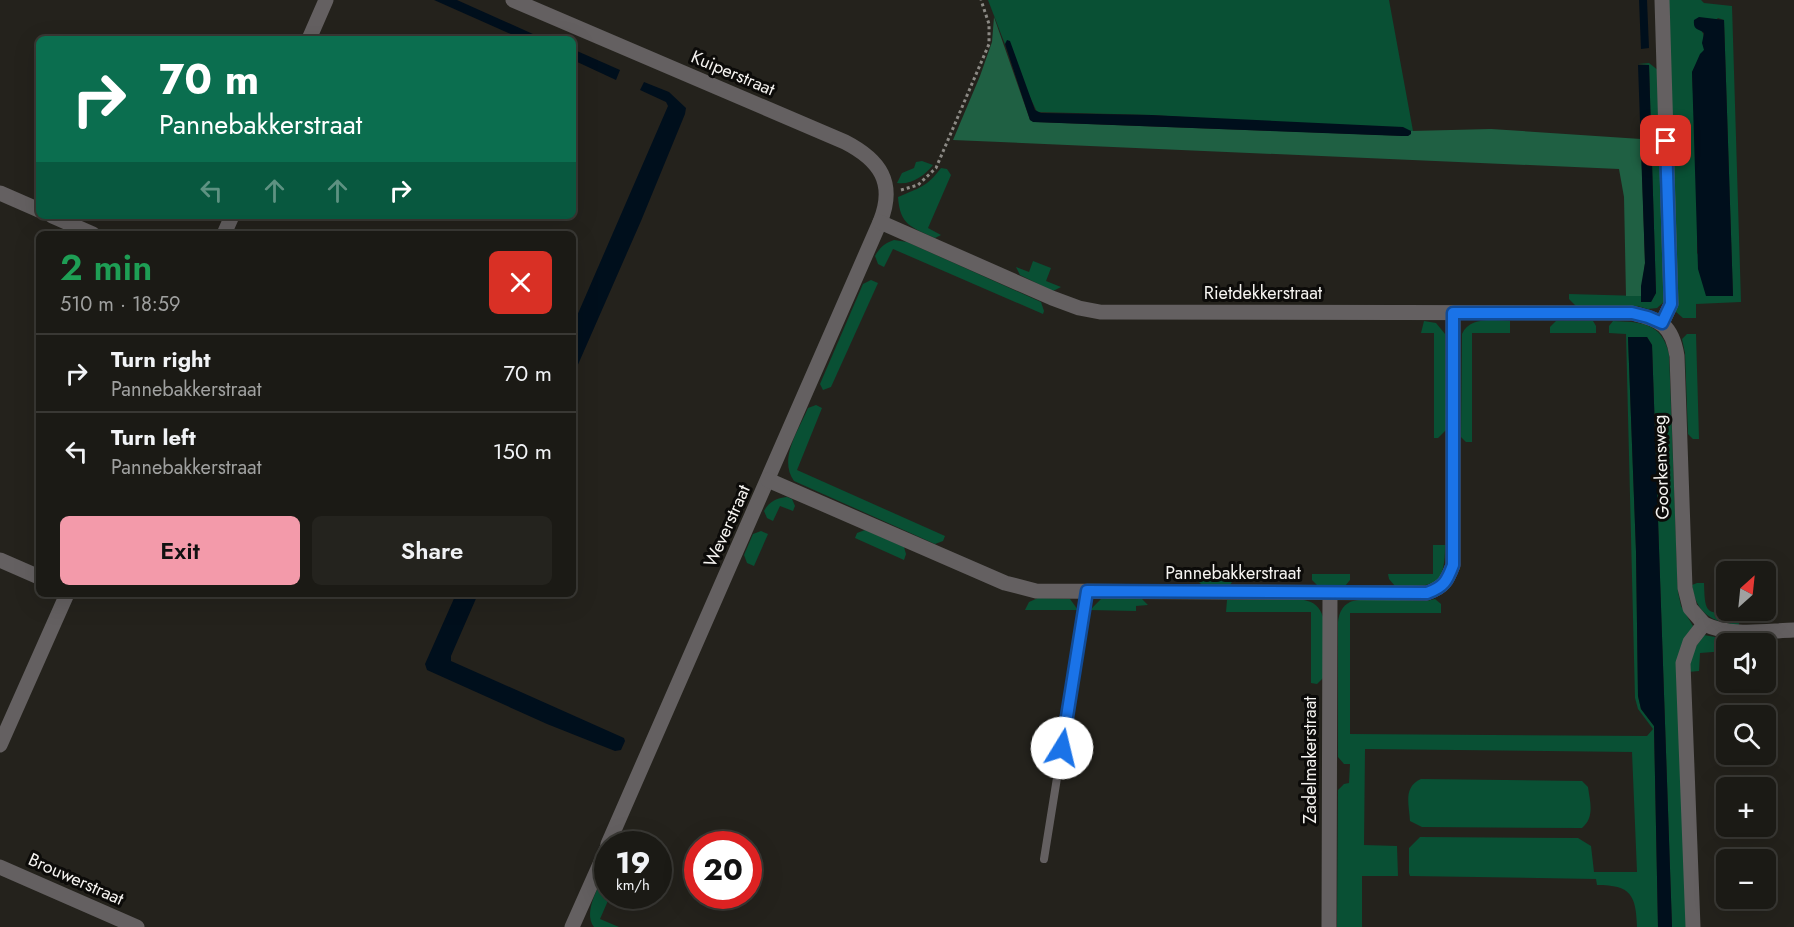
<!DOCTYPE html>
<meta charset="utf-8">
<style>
:root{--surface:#1b1a15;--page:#24231e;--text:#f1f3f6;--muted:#a0a1a0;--line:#393834;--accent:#f39aaa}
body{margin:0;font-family:Jost,sans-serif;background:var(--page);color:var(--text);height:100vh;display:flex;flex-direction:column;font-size:22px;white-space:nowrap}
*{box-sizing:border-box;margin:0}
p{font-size:20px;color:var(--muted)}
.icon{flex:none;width:33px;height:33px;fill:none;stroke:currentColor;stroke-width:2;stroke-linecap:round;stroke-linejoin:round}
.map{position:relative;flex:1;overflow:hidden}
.side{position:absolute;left:36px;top:231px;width:540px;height:366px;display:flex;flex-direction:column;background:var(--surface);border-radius:9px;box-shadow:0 6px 24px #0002,0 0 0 2px var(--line)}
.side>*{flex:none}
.hud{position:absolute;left:36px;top:36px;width:540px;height:183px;border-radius:9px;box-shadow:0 6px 24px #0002,0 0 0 2px var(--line);background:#0b6e4f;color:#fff;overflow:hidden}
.needle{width:39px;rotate:27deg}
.tools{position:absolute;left:1716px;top:561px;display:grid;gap:12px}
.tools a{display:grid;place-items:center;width:60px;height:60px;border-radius:9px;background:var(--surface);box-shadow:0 6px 24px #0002,0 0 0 2px var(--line);font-size:30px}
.speed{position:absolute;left:594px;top:831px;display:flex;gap:12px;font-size:30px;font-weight:700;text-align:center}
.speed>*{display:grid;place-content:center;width:78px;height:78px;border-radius:50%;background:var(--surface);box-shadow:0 6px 24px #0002,0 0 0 2px var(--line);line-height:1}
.speed small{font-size:15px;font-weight:400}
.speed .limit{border:9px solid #d22;background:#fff;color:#111}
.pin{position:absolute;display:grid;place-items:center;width:51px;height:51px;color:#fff;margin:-26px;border-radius:12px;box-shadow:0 3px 9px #0006}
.me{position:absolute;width:66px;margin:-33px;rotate:9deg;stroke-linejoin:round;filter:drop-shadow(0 0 4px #0008)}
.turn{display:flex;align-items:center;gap:21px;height:126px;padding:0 24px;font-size:27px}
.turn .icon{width:78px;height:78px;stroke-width:2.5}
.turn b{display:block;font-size:42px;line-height:51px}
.lanes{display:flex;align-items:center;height:57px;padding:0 24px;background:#0003;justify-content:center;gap:30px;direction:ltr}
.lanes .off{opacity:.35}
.round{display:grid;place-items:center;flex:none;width:63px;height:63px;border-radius:9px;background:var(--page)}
.head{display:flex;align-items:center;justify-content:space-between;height:102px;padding:0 24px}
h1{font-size:36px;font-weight:600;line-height:45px;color:#1e9e55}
.primary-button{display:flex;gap:12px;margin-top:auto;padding:12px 24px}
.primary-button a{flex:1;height:69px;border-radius:9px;background:var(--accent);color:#111;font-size:24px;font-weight:600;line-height:69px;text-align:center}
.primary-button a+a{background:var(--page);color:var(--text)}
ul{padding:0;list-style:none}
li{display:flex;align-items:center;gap:18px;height:78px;padding:0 24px;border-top:2px solid var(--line)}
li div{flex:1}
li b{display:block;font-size:22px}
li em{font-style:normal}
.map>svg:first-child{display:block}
.green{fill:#095034;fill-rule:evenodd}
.forest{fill:#1f6043}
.water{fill:#000f1c}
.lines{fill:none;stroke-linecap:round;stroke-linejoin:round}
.path{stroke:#8c8a85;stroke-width:3;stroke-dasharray:3 3;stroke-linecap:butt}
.service{stroke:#646061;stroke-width:8}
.minor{stroke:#646061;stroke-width:15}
.route-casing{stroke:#114b97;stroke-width:15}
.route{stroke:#1a73e8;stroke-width:10}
.labels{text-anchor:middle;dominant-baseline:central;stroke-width:6;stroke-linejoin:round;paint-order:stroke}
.street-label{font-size:18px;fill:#f5f3f0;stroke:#0c0b09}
</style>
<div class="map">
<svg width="1794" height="927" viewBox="0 0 1794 927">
<rect width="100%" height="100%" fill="#24221c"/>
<!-- green -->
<g class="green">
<polygon points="988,0 1389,0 1413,131 1151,115 1037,112 1005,44 1006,47"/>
<path d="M1666,0H1701L1704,3L1732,6L1741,302L1696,304V318H1683L1675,311ZM1718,18L1724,20L1733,296L1697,253V180L1692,72L1704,50C1704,47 1705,34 1702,32Z"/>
<polygon points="1649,63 1659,71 1665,301 1657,308 1648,309 1637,306 1576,306 1569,299 1569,294 1641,296 1642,302 1651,302 1656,293 1649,65 1638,64"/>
<path d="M922,161L933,165C924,176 912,185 897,183L902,173L914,168L916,162Z"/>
<path d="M941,168L947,169L951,175L928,228L941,235L935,238C911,227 900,225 898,197C919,188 927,187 941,168Z"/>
<path d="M894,240L907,242L1041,302L1044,311L1043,314L893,249L884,267L878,264L875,256C880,247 885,243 894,240Z"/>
<polygon points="1033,261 1051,268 1046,281 1061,287 1053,291 1020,275 1016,267 1029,272"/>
<polygon points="871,280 878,283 831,387 823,390 820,384 863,284"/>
<polygon points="1424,321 1436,323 1445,334 1446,430 1438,438 1434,438 1434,333 1421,333"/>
<path d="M1510,321V333H1472V442H1466L1461,437L1462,334C1470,316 1493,321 1510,321Z"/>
<polygon points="1556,321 1593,321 1596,326 1596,333 1550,333 1550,327"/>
<path d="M1613,321C1640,322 1662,322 1669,354L1678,592L1681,606L1693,626L1683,646L1688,927H1672L1652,345L1647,337H1628L1636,551L1638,696L1641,709L1654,726L1658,927H1637C1636,895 1631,885 1597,885L1596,879L1410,876L1409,873V848L1420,837L1578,838L1591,846L1594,872H1637L1632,752L1365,749L1364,845L1397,846L1398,876H1362V927H1337L1338,790L1344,784L1349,783L1350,764H1344L1338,757V622C1339,613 1342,606 1350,602C1362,597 1411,601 1427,601L1435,599L1441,604V613H1350V734L1647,736L1653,729L1638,709L1635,698L1626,334L1609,333V326Z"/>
<polygon points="1687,334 1696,334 1699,439 1693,439 1688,434 1685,353 1682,339"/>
<path d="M816,405L822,408L797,470L945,536L943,541L935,544L794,481C778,459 799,430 808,408Z"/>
<path d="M787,497L792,499L795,506L793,511L780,506L773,521L767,518L764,511C769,502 776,498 787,497Z"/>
<polygon points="865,530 904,547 906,554 904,560 855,538 857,533"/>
<polygon points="761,531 768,534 754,566 747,563 744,555 753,534"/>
<path d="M1433,545H1445C1445,589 1433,586 1395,586L1389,579L1388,574H1433Z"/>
<polygon points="1196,573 1234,573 1234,579 1230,585 1202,585 1196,579"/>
<polygon points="1312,574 1350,574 1350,580 1345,586 1318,586 1312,580"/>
<path d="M1697,583H1704C1705,616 1706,613 1738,613L1739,625C1712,622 1696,614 1692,585Z"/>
<polygon points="1038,598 1070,599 1078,610 1025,610 1029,602"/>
<polygon points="1101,599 1142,599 1148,605 1136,606 1136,611 1090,610"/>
<path d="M1227,600H1304C1314,602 1320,607 1323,617V678L1317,684L1311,683V612H1226Z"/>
<polygon points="1704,635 1726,639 1729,643 1726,644 1726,651 1700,653 1699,671 1688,672 1689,656"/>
<path d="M1421,779L1582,781L1588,787C1590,802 1595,817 1582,828L1422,827L1410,821C1409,804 1403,787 1421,779Z"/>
<path d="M607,868L608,896H610L600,919L619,927H594C582,911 601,884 607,868Z"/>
</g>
<!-- forest -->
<polygon class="forest" points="994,17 1030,120 1036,122 1408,136 1411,131 1491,129 1641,139 1645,263 1641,296 1626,296 1624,197 1619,169 953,140 980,76 992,42"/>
<!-- water -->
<g class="water">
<polygon points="434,0 457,0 544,39 522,39"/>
<polygon points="1639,0 1647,0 1649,48 1641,49"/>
<path d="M1699,17L1724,20L1733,296H1706L1698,269L1692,72L1700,54L1704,50L1702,43L1704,33C1698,28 1693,31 1694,20Z"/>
<polygon points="1007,40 1010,41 1035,110 1041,113 1151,115 1403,127 1411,131 1411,134 1408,136 1402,136 1033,122 1030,120 1005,44"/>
<polygon points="577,51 620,70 616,80 573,60"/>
<polygon points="1638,65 1649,65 1656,293 1651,302 1641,302 1641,286 1645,263"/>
<polygon points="644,82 669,92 686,108 685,114 641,221 573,376 573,325 668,106 666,102 640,90"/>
<polygon points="1628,337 1647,337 1652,345 1672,927 1658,927 1654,726 1641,709 1638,696 1636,551"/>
<polygon points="456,594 478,594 451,656 451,661 624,738 625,741 621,750 615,751 547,724 427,670 425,664"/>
</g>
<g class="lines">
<!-- path -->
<polyline class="path" points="901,190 918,185 936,168 989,44 989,24 981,0"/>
<!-- service -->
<polyline class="service" points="1044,859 1087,591"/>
<!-- minor -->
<g class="minor">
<path d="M513,0L845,142C880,160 896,183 880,222L608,844"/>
<polyline points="1662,0 1671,304 1662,323"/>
<polyline points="309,39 326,0"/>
<polyline points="0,193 39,210"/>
<polyline points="52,216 93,234"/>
<path d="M880,222L1052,298L1079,308L1100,312L1632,313C1661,320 1672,325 1677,356L1685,588L1690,608L1704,624L1690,642L1683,663L1693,927"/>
<polyline points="224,234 232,216"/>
<path d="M768,480L1005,583L1036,591L1427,593C1444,587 1447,581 1453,565V313"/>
<polyline points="0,560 39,577"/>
<path d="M1704,624C1732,637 1764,631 1794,630"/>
<polyline points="0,745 67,594"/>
<polyline points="0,867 137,927"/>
<polyline points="572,927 608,846"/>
<polyline points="1329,927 1330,593"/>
</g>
</g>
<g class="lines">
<defs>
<path id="route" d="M1062,748L1087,591L1427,593C1444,587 1447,581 1453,565V313H1632L1648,317L1662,323L1671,304L1666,141"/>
</defs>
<!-- route casing -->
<use href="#route" class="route-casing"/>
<!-- route -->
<use href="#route" class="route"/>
</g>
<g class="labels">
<!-- street labels -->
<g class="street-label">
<text transform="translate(733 73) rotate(23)">Kuiperstraat</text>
<text x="1263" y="293">Rietdekkerstraat</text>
<text transform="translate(1661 467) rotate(-92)">Goorkensweg</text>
<text transform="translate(727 526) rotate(-66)">Weverstraat</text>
<text x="1233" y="573">Pannebakkerstraat</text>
<text transform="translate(1310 760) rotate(-90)">Zadelmakerstraat</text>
<text transform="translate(76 879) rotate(24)">Brouwerstraat</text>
</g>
</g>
</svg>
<div class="tools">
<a><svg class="needle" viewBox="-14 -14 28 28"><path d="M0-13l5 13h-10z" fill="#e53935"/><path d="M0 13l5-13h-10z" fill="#a0a1a0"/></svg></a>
<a><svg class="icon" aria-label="sound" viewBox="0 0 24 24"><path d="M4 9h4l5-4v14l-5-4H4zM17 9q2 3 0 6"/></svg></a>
<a><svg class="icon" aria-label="search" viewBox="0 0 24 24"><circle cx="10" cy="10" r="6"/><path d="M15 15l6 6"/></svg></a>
<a>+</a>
<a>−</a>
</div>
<div class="speed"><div>19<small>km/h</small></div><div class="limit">20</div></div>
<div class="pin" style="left:1666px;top:141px;background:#d93025"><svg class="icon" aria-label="arrive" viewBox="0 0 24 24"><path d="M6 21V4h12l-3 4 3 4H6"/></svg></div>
<svg class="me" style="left:1062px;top:748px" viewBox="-20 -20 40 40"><circle r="19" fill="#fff"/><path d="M0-13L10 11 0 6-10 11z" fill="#1a73e8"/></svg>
<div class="hud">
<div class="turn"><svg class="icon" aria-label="right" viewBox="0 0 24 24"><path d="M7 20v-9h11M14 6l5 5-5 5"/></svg><div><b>70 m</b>Pannebakkerstraat</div></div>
<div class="lanes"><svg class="icon off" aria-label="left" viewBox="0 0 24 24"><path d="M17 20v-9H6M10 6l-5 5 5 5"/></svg><svg class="icon off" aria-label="ahead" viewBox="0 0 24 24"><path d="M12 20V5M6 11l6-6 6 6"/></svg><svg class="icon off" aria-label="ahead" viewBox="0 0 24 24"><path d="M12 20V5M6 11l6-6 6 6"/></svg><svg class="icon" aria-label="right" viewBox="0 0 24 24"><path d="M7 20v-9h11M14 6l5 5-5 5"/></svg></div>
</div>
<section class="side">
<div class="head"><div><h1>2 min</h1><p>510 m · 18:59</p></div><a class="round" style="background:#d93025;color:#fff"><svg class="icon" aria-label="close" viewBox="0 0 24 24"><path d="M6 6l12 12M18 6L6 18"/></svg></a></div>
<ul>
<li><svg class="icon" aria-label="right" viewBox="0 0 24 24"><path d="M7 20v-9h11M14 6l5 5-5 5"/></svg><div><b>Turn right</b><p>Pannebakkerstraat</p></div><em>70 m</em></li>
<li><svg class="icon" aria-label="left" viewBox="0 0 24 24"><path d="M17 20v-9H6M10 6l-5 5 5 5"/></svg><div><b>Turn left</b><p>Pannebakkerstraat</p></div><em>150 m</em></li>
</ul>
<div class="primary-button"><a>Exit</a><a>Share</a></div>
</section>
</div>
